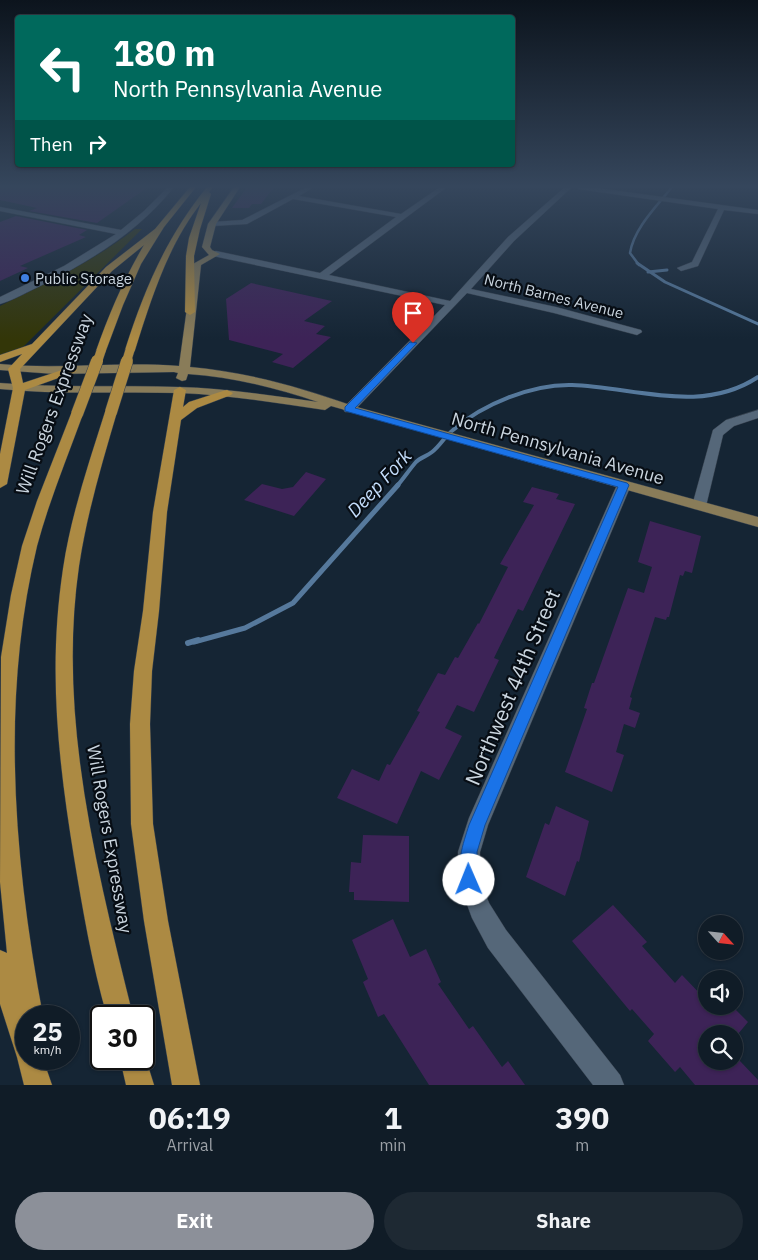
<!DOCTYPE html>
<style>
:root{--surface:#101c27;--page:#1e2933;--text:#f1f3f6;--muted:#9ca1a7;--line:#303a44;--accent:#8c9099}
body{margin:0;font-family:"IBM Plex Sans",sans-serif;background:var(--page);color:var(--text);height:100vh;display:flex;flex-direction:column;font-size:19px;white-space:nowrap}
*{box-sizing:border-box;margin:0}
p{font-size:16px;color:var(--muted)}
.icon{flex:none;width:28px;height:28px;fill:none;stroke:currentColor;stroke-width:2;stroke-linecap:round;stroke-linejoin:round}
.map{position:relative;height:1085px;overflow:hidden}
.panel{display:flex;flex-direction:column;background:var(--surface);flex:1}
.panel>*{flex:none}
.banner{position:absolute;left:15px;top:15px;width:500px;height:152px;border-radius:5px;box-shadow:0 1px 4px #0004,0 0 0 1px var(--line);background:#00695c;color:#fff;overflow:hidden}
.needle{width:32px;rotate:117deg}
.controls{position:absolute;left:698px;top:915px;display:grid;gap:10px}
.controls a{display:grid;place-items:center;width:45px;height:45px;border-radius:50%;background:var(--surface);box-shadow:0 1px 4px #0004,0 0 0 1px var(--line);font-size:25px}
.speed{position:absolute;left:15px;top:1005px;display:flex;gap:10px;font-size:25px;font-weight:700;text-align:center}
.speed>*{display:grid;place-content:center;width:65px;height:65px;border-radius:50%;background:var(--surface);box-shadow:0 1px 4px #0004,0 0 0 1px var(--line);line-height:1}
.speed small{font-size:12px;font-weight:400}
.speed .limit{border:2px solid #111;border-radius:8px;background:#fff;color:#111}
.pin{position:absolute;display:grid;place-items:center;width:42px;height:42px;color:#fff;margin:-51px -21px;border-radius:50% 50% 50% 0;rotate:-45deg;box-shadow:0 0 5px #0007}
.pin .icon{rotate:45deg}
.me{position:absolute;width:55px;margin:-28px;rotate:359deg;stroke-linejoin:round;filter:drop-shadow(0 0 4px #0008)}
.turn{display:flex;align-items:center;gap:18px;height:105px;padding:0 15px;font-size:22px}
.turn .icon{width:65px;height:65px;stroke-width:2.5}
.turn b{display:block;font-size:35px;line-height:42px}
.then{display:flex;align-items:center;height:48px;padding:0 15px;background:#0003;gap:10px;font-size:19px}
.eta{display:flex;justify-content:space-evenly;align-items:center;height:85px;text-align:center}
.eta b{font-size:30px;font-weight:700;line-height:35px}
.button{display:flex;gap:10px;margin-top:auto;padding:10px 15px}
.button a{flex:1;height:58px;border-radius:30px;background:var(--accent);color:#fff;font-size:20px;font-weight:700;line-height:58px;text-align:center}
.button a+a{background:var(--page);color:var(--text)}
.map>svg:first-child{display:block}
.green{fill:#333608}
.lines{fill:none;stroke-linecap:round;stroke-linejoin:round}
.stream-far4{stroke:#56799c;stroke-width:2.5}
.stream-far3{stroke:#56799c;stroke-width:3}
.stream-far2{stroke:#56799c;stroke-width:4}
.stream-far1{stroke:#56799c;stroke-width:5}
.stream{stroke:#56799c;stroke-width:6}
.building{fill:#3d2357}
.minor-casing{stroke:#36414e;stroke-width:1}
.major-casing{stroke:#36414e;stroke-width:1}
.highway-casing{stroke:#36414e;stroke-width:1}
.minor{fill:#556779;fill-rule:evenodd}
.major{fill:#897c59;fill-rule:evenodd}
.highway{fill:#ac8a43;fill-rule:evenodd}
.highway-bridge-far1-casing{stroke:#36414e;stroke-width:10;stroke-linecap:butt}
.highway-bridge-casing{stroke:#36414e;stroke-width:13;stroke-linecap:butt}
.highway-bridge-far1{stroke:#ac8a43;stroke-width:9}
.highway-bridge{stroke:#ac8a43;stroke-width:12}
.route{fill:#1a73e8;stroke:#114b97}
.shop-dot{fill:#3f7fe0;stroke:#070d14;stroke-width:2}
.labels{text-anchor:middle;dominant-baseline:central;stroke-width:4.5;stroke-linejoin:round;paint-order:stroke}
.far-poi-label{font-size:15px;fill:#cad5df;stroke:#070d14;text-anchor:start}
.far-street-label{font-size:15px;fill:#cad5df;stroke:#070d14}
.street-label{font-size:18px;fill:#cad5df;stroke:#070d14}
.water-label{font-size:19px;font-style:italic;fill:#c4ddfb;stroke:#070d14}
.near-street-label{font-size:21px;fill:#cad5df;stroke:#070d14}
</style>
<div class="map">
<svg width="758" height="1085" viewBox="0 0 758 1085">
<rect width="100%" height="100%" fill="#152534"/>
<!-- green -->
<path class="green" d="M135,229H142L23,347L0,355V306C47,283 94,261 135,229Z"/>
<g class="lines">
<!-- stream-far4 -->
<path class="stream-far4" d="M639,265L630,253C634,228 657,206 672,187"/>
<!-- stream-far3 -->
<g class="stream-far3">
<polyline points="637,263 665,282 758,324"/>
<polyline points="648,272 667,270"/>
</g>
<!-- stream-far2 -->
<path class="stream-far2" d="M397,486C404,478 409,470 416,462C420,458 427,456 432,452C440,446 445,436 453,430C483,404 532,384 572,385C634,387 701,415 758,377"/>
<!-- stream-far1 -->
<polyline class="stream-far1" points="194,642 245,628 293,603 398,485"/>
<!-- stream -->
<polyline class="stream" points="188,643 198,640"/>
</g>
<!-- building -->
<g class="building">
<polygon points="0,187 119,188 148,187 97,223 29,211 37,208 0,200"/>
<polygon points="247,187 274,187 261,204 252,204 249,208 232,208"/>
<polygon points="16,216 87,230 79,235 86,237 20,266 28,268 0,281 0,222"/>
<polygon points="251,283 332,301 304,321 325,326 316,334 331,337 293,368 272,362 283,354 229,340 226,299"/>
<polygon points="306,472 326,479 294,516 244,500 262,484 282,489 293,487"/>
<polygon points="532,487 559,494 556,499 575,504 523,611 518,609 494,658 499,660 474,712 457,705 445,728 462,736 439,780 421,771 397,824 337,798 352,769 379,781 387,764 390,765 420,712 417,711 438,673 445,675 455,657 458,658 478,623 479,624 508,567 500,564 534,505 523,502"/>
<polygon points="650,521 701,536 692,573 685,571 683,576 680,575 669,617 667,617 666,620 655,617 630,697 632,698 629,709 640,713 635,728 624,724 616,752 624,755 612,792 565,772 587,709 584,708 592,683 594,683 628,588 644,593 652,567 638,562"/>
<polygon points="556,806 589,821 579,862 577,861 565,896 526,877 545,823 549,825"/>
<polygon points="363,835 409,836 409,902 354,900 354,892 349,892 351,862 361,863"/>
<polygon points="613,905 647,942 642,946 675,983 682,975 706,1000 706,1006 732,1006 748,1022 738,1034 706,1034 706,1061 740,1061 758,1080 758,1085 695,1085 680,1067 675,1072 648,1041 654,1034 632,1009 630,1011 572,941"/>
<polygon points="393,919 410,957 426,949 441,982 438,984 469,1029 473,1026 502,1067 508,1061 525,1085 429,1085 384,1014 378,1017 363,982 368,979 352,940"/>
</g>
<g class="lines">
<defs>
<g id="minor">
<path d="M168,187H174C139,231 92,260 42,285C29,291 14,300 0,304V297L64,266L116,234L0,211V207L121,230L144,211Z"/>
<polygon points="307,187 314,187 299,196 401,214 440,187 447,187 329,275 450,301 508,237 565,187 572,187 514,241 471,289 556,307 641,330 642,332 637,335 554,313 467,293 353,412 345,412 343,409 345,406 445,305 213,256 213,252 216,251 320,273 396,217 293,199 247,224 212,226 208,224 212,222 242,220"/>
<polygon points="575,187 590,187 758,210 758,214 724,210 698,266 681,271 677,268 692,262 718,209 578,189"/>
<polygon points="758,410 758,418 734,426 723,435 706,506 704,509 694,509 692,506 713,430 726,420"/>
<polygon points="624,481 631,485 488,825 480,852 480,880 489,903 506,930 620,1075 624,1085 593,1085 488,948 472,918 458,880 458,852 469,818 617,485"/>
</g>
<path id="major" d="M234,187H240L216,224L210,247L212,250L220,254L201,265L190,367C246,372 300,387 353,406L758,517V527L331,406L325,410C277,403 229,395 180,393C120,391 60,395 0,389V383C59,388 119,385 178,387C225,388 272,396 318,402C276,388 233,377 188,374L186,380L182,381L176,378L178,373L174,372L55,374L0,370V364C60,370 119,361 179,366L193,264L209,255L202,247L208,224Z"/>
<g id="highway">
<path d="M190,187H196L164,227L141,264L123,305L105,353H97L96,351C109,314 124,279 144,245L112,271L20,369L23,383L71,367L77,370L75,372L25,390L7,484L0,488V454L13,388L8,369L22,354L0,362V355L32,344L106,267L155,229Z"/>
<path d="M207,187H213L209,192L211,194L200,229L194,256L195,312L190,315L185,312L186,256L189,238L201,203C168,245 151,299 135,350L134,352H126L125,350C144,290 167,236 207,187Z"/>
<polygon points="180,387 186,390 183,407 189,402 223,391 227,390 233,393 231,395 197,408 181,420 167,512 159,611 152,671 150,724 153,824 168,921 200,1085 172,1085 144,921 131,824 130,724 134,671 143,611 153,512 174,390"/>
<path d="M111,408L117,412C102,463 87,513 79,566C57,718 97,870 133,1016H107C92,964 83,911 74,857C58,758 48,669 63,569C71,515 89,463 105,412Z"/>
<path d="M77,410L83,414C67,458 49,501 37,546C0,700 14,862 43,1016H26V1059H43L52,1085H24L17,1057L0,1004V950L7,953L0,882L1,657L11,595L22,546L37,501L71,414Z"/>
<polygon points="144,1053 154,1085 126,1085 120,1059 144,1059"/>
</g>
</defs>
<!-- minor casing -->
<use href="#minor" class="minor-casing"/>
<!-- major casing -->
<use href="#major" class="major-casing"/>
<!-- highway casing -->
<use href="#highway" class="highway-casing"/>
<!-- minor -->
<use href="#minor" class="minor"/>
<!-- major -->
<use href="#major" class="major"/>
<!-- highway -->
<use href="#highway" class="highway"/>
<defs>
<g id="highway-bridge-far1">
<polyline points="97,363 101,351"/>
<polyline points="126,363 130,350"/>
</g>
<g id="highway-bridge">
<polyline points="111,412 127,361"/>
<polyline points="77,414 97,361"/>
</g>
</defs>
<!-- highway-bridge-far1 casing -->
<use href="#highway-bridge-far1" class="highway-bridge-far1-casing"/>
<!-- highway-bridge casing -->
<use href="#highway-bridge" class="highway-bridge-casing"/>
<!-- highway-bridge-far1 -->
<use href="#highway-bridge-far1" class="highway-bridge-far1"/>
<!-- highway-bridge -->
<use href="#highway-bridge" class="highway-bridge"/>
</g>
<!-- sky -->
<linearGradient id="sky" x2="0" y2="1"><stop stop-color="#0c141d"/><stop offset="0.55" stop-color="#35465c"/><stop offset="1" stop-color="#35465c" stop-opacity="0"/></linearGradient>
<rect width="758" height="339" fill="url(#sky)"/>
<!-- route -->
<path class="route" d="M410,342L417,343L355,408L627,483L629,485L485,825L477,852L478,880L475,886L469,888L463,886C455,866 463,844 469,825L618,487L345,411V407Z"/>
<!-- markers -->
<circle class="shop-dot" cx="25" cy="278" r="5"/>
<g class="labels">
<!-- far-poi labels -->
<g class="far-poi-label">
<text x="35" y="278">Public Storage</text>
</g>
<!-- far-street labels -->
<g class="far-street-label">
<text transform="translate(554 296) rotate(14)">North Barnes Avenue</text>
</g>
<!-- street labels -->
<g class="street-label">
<text transform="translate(54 404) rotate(-70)">Will Rogers Expressway</text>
<text transform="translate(558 448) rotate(16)">North Pennsylvania Avenue</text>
<text transform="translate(110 839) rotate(80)">Will Rogers Expressway</text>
</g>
<!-- water labels -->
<g class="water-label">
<text transform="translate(379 483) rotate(-47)">Deep Fork</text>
</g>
<!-- near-street labels -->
<g class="near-street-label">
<text transform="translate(512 687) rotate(-67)">Northwest 44th Street</text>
</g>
</g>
</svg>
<div class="controls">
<a><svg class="needle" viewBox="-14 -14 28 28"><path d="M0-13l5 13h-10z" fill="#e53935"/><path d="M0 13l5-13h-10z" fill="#9ca1a7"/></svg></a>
<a><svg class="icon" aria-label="sound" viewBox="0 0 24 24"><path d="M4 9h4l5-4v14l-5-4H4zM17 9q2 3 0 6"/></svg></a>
<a><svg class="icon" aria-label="search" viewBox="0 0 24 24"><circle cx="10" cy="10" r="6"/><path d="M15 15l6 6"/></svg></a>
</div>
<div class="speed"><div>25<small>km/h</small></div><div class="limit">30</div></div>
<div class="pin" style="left:413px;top:343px;background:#d93025"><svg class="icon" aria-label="arrive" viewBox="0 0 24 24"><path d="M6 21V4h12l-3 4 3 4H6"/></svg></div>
<svg class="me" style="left:469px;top:880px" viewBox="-20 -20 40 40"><circle r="19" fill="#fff"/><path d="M0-13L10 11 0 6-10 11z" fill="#1a73e8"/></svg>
<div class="banner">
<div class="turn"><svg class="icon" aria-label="left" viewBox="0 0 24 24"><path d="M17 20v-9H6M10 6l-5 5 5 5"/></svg><div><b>180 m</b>North Pennsylvania Avenue</div></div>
<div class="then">Then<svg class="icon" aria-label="right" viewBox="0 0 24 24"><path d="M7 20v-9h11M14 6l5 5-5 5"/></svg></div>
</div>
</div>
<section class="panel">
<div class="eta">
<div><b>06:19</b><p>Arrival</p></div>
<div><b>1</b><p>min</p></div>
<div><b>390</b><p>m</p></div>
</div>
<div class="button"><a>Exit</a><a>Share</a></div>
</section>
